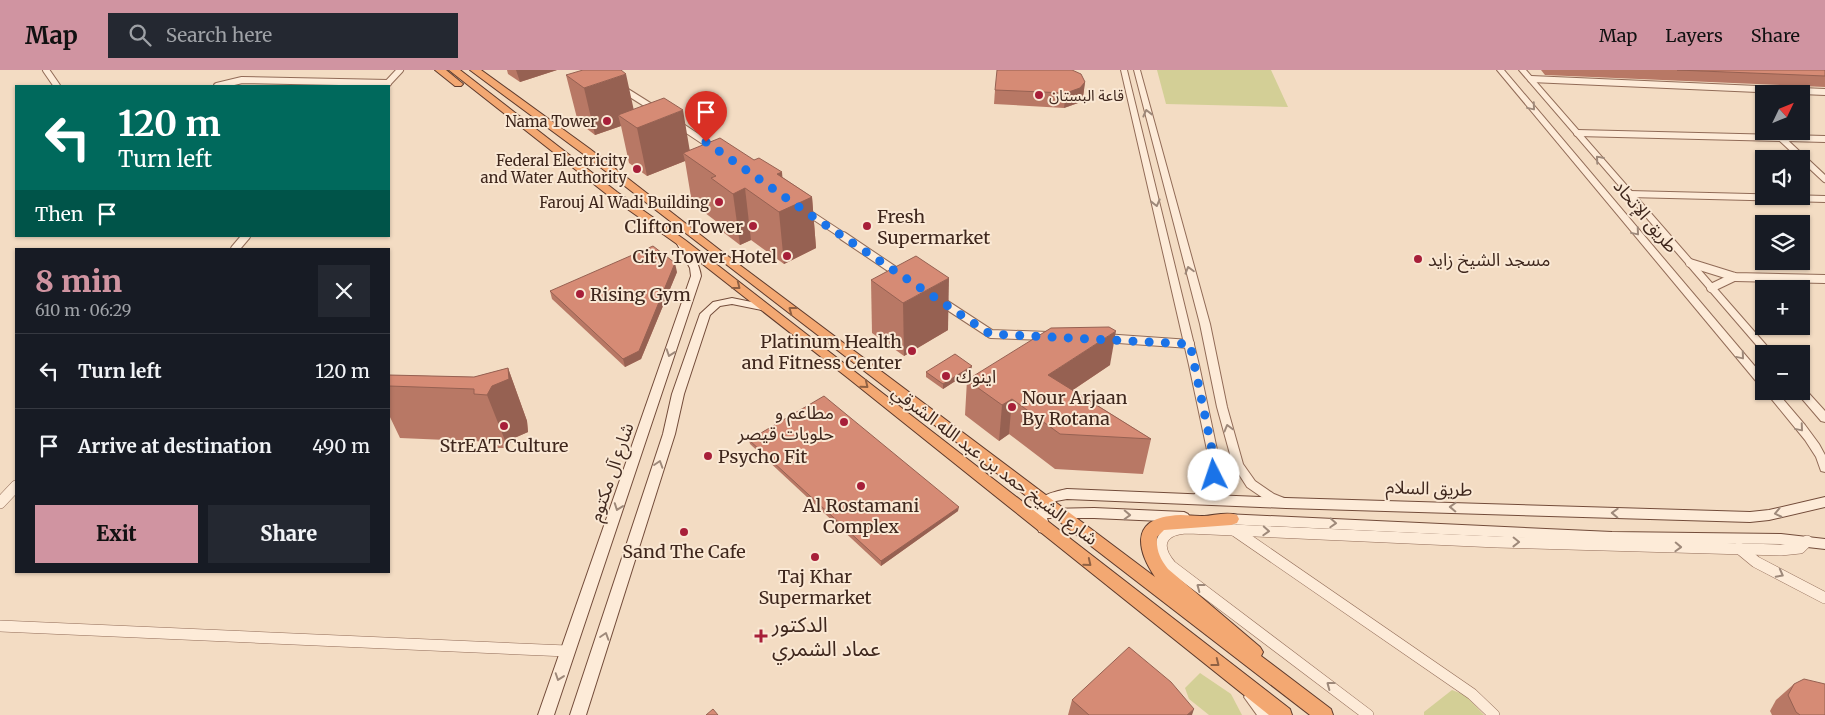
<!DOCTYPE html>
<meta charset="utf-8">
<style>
:root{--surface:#171b24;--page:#242831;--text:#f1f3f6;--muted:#9ea1a6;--line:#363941;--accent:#d094a1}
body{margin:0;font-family:Merriweather,"Noto Sans Arabic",serif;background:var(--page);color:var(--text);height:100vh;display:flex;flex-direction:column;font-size:19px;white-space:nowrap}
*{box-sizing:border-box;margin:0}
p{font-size:16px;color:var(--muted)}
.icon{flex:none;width:28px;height:28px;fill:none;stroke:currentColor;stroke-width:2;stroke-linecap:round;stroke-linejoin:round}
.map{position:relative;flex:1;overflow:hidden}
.panel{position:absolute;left:15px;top:178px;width:375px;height:325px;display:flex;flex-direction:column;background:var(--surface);border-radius:0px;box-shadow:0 1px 4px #0004}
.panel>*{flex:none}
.hud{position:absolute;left:15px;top:15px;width:375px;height:152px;border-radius:0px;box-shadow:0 1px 4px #0004;background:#00695c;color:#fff;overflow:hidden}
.needle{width:32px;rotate:47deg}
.fabs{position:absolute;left:1755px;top:15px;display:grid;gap:10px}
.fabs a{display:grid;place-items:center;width:55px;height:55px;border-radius:0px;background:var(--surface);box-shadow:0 1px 4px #0004;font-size:25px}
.pin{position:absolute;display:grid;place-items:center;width:42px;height:42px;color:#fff;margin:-51px -21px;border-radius:50% 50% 50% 0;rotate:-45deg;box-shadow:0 0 5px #0007}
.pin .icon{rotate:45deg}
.me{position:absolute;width:55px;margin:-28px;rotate:356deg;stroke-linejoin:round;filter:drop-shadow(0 0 4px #0008)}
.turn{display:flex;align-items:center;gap:18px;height:105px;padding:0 20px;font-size:22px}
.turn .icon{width:65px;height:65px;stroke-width:2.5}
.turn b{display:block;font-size:35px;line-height:42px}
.then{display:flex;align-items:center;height:48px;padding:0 20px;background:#0003;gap:10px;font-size:19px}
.round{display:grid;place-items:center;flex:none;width:52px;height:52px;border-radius:0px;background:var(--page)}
.head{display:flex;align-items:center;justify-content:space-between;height:85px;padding:0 20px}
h1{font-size:30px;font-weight:800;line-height:38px;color:var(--accent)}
.primary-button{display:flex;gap:10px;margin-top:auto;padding:10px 20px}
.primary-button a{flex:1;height:58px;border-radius:0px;background:var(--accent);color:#111;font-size:20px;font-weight:800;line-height:58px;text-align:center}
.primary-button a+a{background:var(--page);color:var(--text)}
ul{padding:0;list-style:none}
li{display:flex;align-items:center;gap:15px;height:75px;padding:0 20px;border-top:1px solid var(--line)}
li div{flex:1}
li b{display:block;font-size:19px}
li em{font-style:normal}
header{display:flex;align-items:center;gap:30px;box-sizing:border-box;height:70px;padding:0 25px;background:var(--accent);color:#111}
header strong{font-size:24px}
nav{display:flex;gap:28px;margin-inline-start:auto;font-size:18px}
.search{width:350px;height:45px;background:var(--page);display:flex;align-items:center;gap:12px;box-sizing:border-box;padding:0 18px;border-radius:0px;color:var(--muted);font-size:19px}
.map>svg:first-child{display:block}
.green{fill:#d3cf96}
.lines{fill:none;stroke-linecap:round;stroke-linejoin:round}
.minor-far2-casing{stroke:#916b57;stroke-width:8}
.minor-far1-casing{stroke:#916b57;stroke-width:10}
.minor-casing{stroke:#916b57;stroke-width:12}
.tertiary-casing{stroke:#916b57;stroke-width:2}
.secondary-casing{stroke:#734c3a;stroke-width:2}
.trunk-casing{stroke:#5e3a2c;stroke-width:2}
.minor-far2{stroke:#fdebd8;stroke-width:6}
.minor-far1{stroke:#fdebd8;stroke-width:8}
.minor{stroke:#fdebd8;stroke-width:11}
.tertiary{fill:#fdebd8;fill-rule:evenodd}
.secondary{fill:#fdebd8;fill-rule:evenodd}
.trunk{fill:#f3a872;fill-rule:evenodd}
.wall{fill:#b87865}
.shaded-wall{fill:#966152}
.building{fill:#d68b75;stroke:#966152}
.oneway{stroke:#9e897a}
.oneway2{stroke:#906143}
.route{stroke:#1a73e8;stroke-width:9;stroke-dasharray:0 16.2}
.poi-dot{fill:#a71f39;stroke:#fae8d4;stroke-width:2}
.labels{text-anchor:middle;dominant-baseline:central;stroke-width:4;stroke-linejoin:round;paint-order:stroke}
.far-poi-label{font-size:15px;fill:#3f271d;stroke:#fae8d4;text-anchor:end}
.poi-label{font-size:18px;fill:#3f271d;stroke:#fae8d4;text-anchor:start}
.street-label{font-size:18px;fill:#3f271d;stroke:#fae8d4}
.near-poi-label{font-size:21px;fill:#3f271d;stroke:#fae8d4;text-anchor:start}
</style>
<header>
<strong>Map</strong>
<div class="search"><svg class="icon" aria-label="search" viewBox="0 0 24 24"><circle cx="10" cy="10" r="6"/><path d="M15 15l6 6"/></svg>Search here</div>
<nav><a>Map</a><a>Layers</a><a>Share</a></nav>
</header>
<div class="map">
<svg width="1825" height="645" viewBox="0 0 1825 645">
<rect width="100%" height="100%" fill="#f3dcc3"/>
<!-- green -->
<g class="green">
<polygon points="1157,0 1271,0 1288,37 1166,34"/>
<polygon points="1200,603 1231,624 1242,645 1209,645 1189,629 1185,618"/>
<polygon points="1452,620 1465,625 1484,645 1424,645 1424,642"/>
</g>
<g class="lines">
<defs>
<g id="minor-far2">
<polyline points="46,0 57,16"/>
<polyline points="1531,9 1825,22"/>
<polyline points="217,16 242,10 388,13"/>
<polyline points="385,16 400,0"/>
<polyline points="621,18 656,40"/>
<polyline points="678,54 717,80"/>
<polyline points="1577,63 1825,69"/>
<polyline points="1781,68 1825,109"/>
<polyline points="1629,124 1825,129"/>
<polyline points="804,140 845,167"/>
</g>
<g id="minor-far1">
<polyline points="843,166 901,205"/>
<polyline points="235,179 246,166"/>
<polyline points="1690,193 1735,207 1825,209"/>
<polyline points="1711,218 1734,207"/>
<polyline points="939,230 991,264 1048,266"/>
<polyline points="1104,268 1190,274"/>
</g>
<g id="minor">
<polyline points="0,433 16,416"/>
<polyline points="1234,460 1472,624 1494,645"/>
<polyline points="1739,478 1756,492 1825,528"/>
<polyline points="0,556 567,581"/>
<path d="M1368,645L1171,496C1153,475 1161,459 1188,458L1497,472L1781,480L1800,478L1807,471"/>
</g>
<g id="tertiary">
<polygon points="1121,0 1127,0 1199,295 1220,394 1219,405 1202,431 1194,431 1192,428 1209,404 1210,394 1189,295"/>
<polygon points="1134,0 1140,0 1210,254 1227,337 1243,394 1255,411 1274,424 1289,430 1291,433 1289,436 1285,437 1266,430 1247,417 1233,395 1217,337 1200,254"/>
<polygon points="1497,0 1504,0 1764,307 1764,317 1760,316"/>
<polygon points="1519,0 1526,0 1774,284 1764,284"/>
<polygon points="1801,318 1805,319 1825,341 1825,352 1821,351 1797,323 1796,321 1801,321"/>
<polygon points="1765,321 1776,321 1805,355 1819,374 1825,385 1825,402 1821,401 1816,387 1805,370"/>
<polygon points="1251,621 1256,623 1272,645 1257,645 1244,627 1246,623"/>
</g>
<g id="secondary">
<path d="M681,169C690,173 700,197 701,206L554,645H538L691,206L690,198L676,172Z"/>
<polygon points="732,228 767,235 772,238 767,241 732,234 720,236 710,245 684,324 675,364 586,645 570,645 663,364 672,324 700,244 713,232"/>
<path d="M1067,419L1286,428L1750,442L1769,440L1825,427V437L1769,450L1750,452L1286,438L1067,429L1056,431L1047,439L1094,438L1184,442L1188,444L1190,447L1188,450L1184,452L1094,448H1047L1050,458L1049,462L1044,463L1039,462L1033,447L1029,445L1027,442L1029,439L1035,437C1040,424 1054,422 1067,419Z"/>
<polygon points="1225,444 1612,462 1781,464 1825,469 1825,479 1781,474 1612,472 1225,454 1220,452 1219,449 1220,446"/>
</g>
<g id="trunk">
<polygon points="435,0 446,0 463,14 461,16 455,16"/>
<polygon points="449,0 460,0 617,122 685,170 1290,639 1292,645 1269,645 848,308 677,174 609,126"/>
<path d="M470,0H481L590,79L721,181L1155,507C1138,482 1130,451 1170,446C1180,444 1191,446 1202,446C1213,446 1226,441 1237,445L1239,449L1237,453L1231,455L1164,460L1157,467C1156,480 1160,489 1168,499L1260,577L1263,582L1261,586L1331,639L1333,645H1310L582,83Z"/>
</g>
</defs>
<!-- minor-far2 casing -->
<use href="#minor-far2" class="minor-far2-casing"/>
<!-- minor-far1 casing -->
<use href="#minor-far1" class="minor-far1-casing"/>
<!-- minor casing -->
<use href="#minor" class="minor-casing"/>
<!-- tertiary casing -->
<use href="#tertiary" class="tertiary-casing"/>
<!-- secondary casing -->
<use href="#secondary" class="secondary-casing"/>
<!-- trunk casing -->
<use href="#trunk" class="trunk-casing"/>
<!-- minor-far2 -->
<use href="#minor-far2" class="minor-far2"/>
<!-- minor-far1 -->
<use href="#minor-far1" class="minor-far1"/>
<!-- minor -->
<use href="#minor" class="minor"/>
<!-- tertiary -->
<use href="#tertiary" class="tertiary"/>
<!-- secondary -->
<use href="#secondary" class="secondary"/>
<!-- trunk -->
<use href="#trunk" class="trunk"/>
</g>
<!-- wall -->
<g class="wall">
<polygon points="507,0 557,0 520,12 508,4"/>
<polygon points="1541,0 1825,0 1825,17 1545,5"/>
<polygon points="566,5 633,39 690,80 754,90 782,107 812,127 816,178 784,194 751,170 740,175 719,159 717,152 692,133 685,91 647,106 629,93 621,56 595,65 578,52"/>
<polygon points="1085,12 1083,27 1078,33 1064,38 994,34 995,20"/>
<polygon points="677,202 641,289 625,297 552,229 550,221"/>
<polygon points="871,210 948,260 904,286 872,263"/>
<polygon points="1110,295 1073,320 1151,369 1143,404 1055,399 1009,364 999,371 965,345 967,310"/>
<polygon points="508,298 527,351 528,362 512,369 508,378 496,378 493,372 400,368 389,345 389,305 474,307"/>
<polygon points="971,301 943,319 926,307 926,302"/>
<polygon points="749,370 958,441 881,496 750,374"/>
<polygon points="1794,614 1825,645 1772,645 1770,641 1776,630"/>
<polygon points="1072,630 1192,645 1068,645"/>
</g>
<!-- shaded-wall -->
<g class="shaded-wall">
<polygon points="516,0 557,0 520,12"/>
<polygon points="626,4 636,50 618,45 621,56 595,65 584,18"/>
<polygon points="1085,12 1083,27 1078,33 1064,38 1066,23"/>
<polygon points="683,40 691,88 683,83 685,91 647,106 637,58"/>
<polygon points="782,102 785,139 812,127 816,178 784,194 779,142 777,104"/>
<polygon points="745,118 751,170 740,175 733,124"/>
<polygon points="675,193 677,202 641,289 625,297 623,289"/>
<polygon points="949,208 948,260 904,286 903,233"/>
<polygon points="1116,261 1110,295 1043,340 1048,305"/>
<polygon points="972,296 971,301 943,319 943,314"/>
<polygon points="508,298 527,351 528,362 512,369 508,378 487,325 492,316"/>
<polygon points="1012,329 1009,364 999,371 1002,335"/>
<polygon points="959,437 958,441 881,496 881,491"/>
<polygon points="1194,639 1192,645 1187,645"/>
</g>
<!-- building -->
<g class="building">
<polygon points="583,0 621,0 626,4 584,18 566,5"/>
<polygon points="997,0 1072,0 1081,4 1085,12 1080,18 1066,23 995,20"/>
<polygon points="1677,0 1825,0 1825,6"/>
<polygon points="664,28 683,40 637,58 618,45"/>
<polygon points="720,68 754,90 759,88 782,102 777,104 812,127 779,142 745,118 733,124 711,108 716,106 683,83"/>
<polygon points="653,176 675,193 639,281 623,289 550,221"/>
<polygon points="916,186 949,208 903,233 871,210"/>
<polygon points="1109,257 1116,261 1048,305 1151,369 1060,364 1012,329 1002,335 967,310 1051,258"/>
<polygon points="955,284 972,296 943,314 926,302"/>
<polygon points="508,298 509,309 492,316 487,325 474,324 474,319 389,316 389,305 474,307"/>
<polygon points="824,326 959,437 881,491 749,370"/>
<polygon points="1129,577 1171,612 1194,639 1187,645 1089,645 1072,630"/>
<polygon points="1804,609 1825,614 1825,645 1800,645 1796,642 1788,625 1794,614"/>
<polygon points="713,639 718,645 706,645"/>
</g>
<!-- one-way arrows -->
<defs><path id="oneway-chevron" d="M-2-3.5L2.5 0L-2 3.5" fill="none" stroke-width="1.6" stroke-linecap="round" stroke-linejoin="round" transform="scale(1.25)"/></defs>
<g class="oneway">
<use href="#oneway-chevron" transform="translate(1532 37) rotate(50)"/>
<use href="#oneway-chevron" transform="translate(1147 43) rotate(-104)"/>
<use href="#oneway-chevron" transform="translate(1599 89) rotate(-131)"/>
<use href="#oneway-chevron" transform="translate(1156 133) rotate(76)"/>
<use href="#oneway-chevron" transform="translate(1636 162) rotate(50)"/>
<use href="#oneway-chevron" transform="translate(1189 200) rotate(-106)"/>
<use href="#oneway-chevron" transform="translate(670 283) rotate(109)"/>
<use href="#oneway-chevron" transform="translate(1741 286) rotate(50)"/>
<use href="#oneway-chevron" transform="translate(1228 358) rotate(-105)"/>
<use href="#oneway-chevron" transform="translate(1800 358) rotate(50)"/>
<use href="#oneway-chevron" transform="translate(659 394) rotate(-72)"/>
<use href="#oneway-chevron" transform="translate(618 437) rotate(110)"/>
<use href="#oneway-chevron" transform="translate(1453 437) rotate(-178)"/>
<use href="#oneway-chevron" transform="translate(1615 443) rotate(-178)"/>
<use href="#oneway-chevron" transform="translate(1778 443) rotate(168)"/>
<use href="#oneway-chevron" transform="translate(1127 445) rotate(2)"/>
<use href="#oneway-chevron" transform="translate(1333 453) rotate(3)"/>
<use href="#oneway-chevron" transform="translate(1266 461) rotate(3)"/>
<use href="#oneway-chevron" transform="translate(1516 472) rotate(1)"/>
<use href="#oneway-chevron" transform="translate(1678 477) rotate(2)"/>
<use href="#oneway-chevron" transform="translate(1780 504) rotate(28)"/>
<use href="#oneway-chevron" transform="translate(1200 517) rotate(-143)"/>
<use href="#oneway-chevron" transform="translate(605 566) rotate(-72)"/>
<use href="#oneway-chevron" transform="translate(559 607) rotate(109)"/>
<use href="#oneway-chevron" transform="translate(1330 615) rotate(-143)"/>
</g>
<g class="oneway2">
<use href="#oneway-chevron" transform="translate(737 216) rotate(38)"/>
<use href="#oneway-chevron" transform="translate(792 240) rotate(-143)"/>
<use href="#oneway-chevron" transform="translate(865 315) rotate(39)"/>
<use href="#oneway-chevron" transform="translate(1088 493) rotate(39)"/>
<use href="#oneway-chevron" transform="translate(1216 593) rotate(38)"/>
</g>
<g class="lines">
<!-- route -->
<polyline class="route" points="706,72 812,146 990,264 1190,274 1215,394 1214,405"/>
</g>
<!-- markers -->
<g class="poi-dot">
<circle cx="1039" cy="25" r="5"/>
<circle cx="607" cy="51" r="5"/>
<circle cx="637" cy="99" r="5"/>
<circle cx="719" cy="132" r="5"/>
<circle cx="753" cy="156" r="5"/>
<circle cx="867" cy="156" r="5"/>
<circle cx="787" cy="186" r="5"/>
<circle cx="1418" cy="189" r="5"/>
<circle cx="580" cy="224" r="5"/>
<circle cx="912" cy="281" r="5"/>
<circle cx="946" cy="306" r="5"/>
<circle cx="1012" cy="337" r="5"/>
<circle cx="844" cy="352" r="5"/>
<circle cx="504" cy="356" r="5"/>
<circle cx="708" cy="386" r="5"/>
<circle cx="861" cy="416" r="5"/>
<circle cx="684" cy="462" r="5"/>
<circle cx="815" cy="487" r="5"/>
<path d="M758.5 558.5h5v5h5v5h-5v5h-5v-5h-5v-5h5z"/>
</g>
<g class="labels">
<!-- far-poi labels -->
<g class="far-poi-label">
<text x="1049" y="25" text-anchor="start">قاعة البستان</text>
<text x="597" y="51">Nama Tower</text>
<text x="627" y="90">Federal Electricity<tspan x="627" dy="17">and Water Authority</tspan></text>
<text x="709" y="132">Farouj Al Wadi Building</text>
</g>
<!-- poi labels -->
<g class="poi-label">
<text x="877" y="146">Fresh<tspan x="877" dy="21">Supermarket</tspan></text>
<text x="743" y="156" text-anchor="end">Clifton Tower</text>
<text x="777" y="186" text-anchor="end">City Tower Hotel</text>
<text x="1428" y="189">مسجد الشيخ زايد</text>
<text x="590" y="224">Rising Gym</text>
<text x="902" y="271" text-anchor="end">Platinum Health<tspan x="902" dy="21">and Fitness Center</tspan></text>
<text x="956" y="306">اينوك</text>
<text x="1022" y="327">Nour Arjaan<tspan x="1022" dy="21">By Rotana</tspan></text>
<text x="834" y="342" text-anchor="end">مطاعم و<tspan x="834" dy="21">حلويات قيصر</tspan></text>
<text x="504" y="375" text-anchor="middle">StrEAT Culture</text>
<text x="718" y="386">Psycho Fit</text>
<text x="861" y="435" text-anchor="middle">Al Rostamani<tspan x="861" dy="21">Complex</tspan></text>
<text x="684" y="481" text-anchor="middle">Sand The Cafe</text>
<text x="815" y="506" text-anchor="middle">Taj Khar<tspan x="815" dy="21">Supermarket</tspan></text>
</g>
<!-- street labels -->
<g class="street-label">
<text transform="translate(1646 146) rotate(50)">طريق اﻹتحاد</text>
<text transform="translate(995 395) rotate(37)">شارع الشيخ حمد بن عبد الله الشرقي</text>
<text transform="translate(611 402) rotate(-71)">شارع آل مكتوم</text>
<text transform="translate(1429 418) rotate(2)">طريق السلام</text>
</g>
<!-- near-poi labels -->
<g class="near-poi-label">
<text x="772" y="554">الدكتور<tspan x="772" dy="24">عماد الشمري</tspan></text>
</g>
</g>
</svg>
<div class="fabs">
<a><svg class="needle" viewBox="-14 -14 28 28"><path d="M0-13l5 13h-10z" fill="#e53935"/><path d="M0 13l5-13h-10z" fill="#9ea1a6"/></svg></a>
<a><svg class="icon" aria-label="sound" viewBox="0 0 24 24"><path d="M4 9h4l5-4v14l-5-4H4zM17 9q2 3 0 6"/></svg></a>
<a><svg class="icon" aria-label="layers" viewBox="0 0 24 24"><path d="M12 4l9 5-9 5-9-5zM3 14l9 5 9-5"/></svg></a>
<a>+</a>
<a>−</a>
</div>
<div class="pin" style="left:706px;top:72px;background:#d93025"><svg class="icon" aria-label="arrive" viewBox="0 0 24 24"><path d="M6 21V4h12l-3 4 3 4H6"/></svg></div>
<svg class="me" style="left:1214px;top:405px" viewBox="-20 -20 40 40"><circle r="19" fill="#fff"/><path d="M0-13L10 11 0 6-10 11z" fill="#1a73e8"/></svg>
<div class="hud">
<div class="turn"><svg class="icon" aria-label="left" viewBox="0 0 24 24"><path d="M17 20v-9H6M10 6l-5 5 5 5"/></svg><div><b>120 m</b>Turn left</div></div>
<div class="then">Then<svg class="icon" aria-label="arrive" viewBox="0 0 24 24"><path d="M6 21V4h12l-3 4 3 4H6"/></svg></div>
</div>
<section class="panel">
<div class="head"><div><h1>8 min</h1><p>610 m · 06:29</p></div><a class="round"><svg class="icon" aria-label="close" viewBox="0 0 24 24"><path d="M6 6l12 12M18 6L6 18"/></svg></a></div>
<ul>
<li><svg class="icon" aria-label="left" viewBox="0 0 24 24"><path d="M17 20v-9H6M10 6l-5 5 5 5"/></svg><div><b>Turn left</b></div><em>120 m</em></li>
<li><svg class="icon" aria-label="arrive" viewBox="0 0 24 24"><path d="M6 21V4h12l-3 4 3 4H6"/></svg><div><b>Arrive at destination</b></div><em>490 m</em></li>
</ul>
<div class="primary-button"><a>Exit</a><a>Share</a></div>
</section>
</div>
